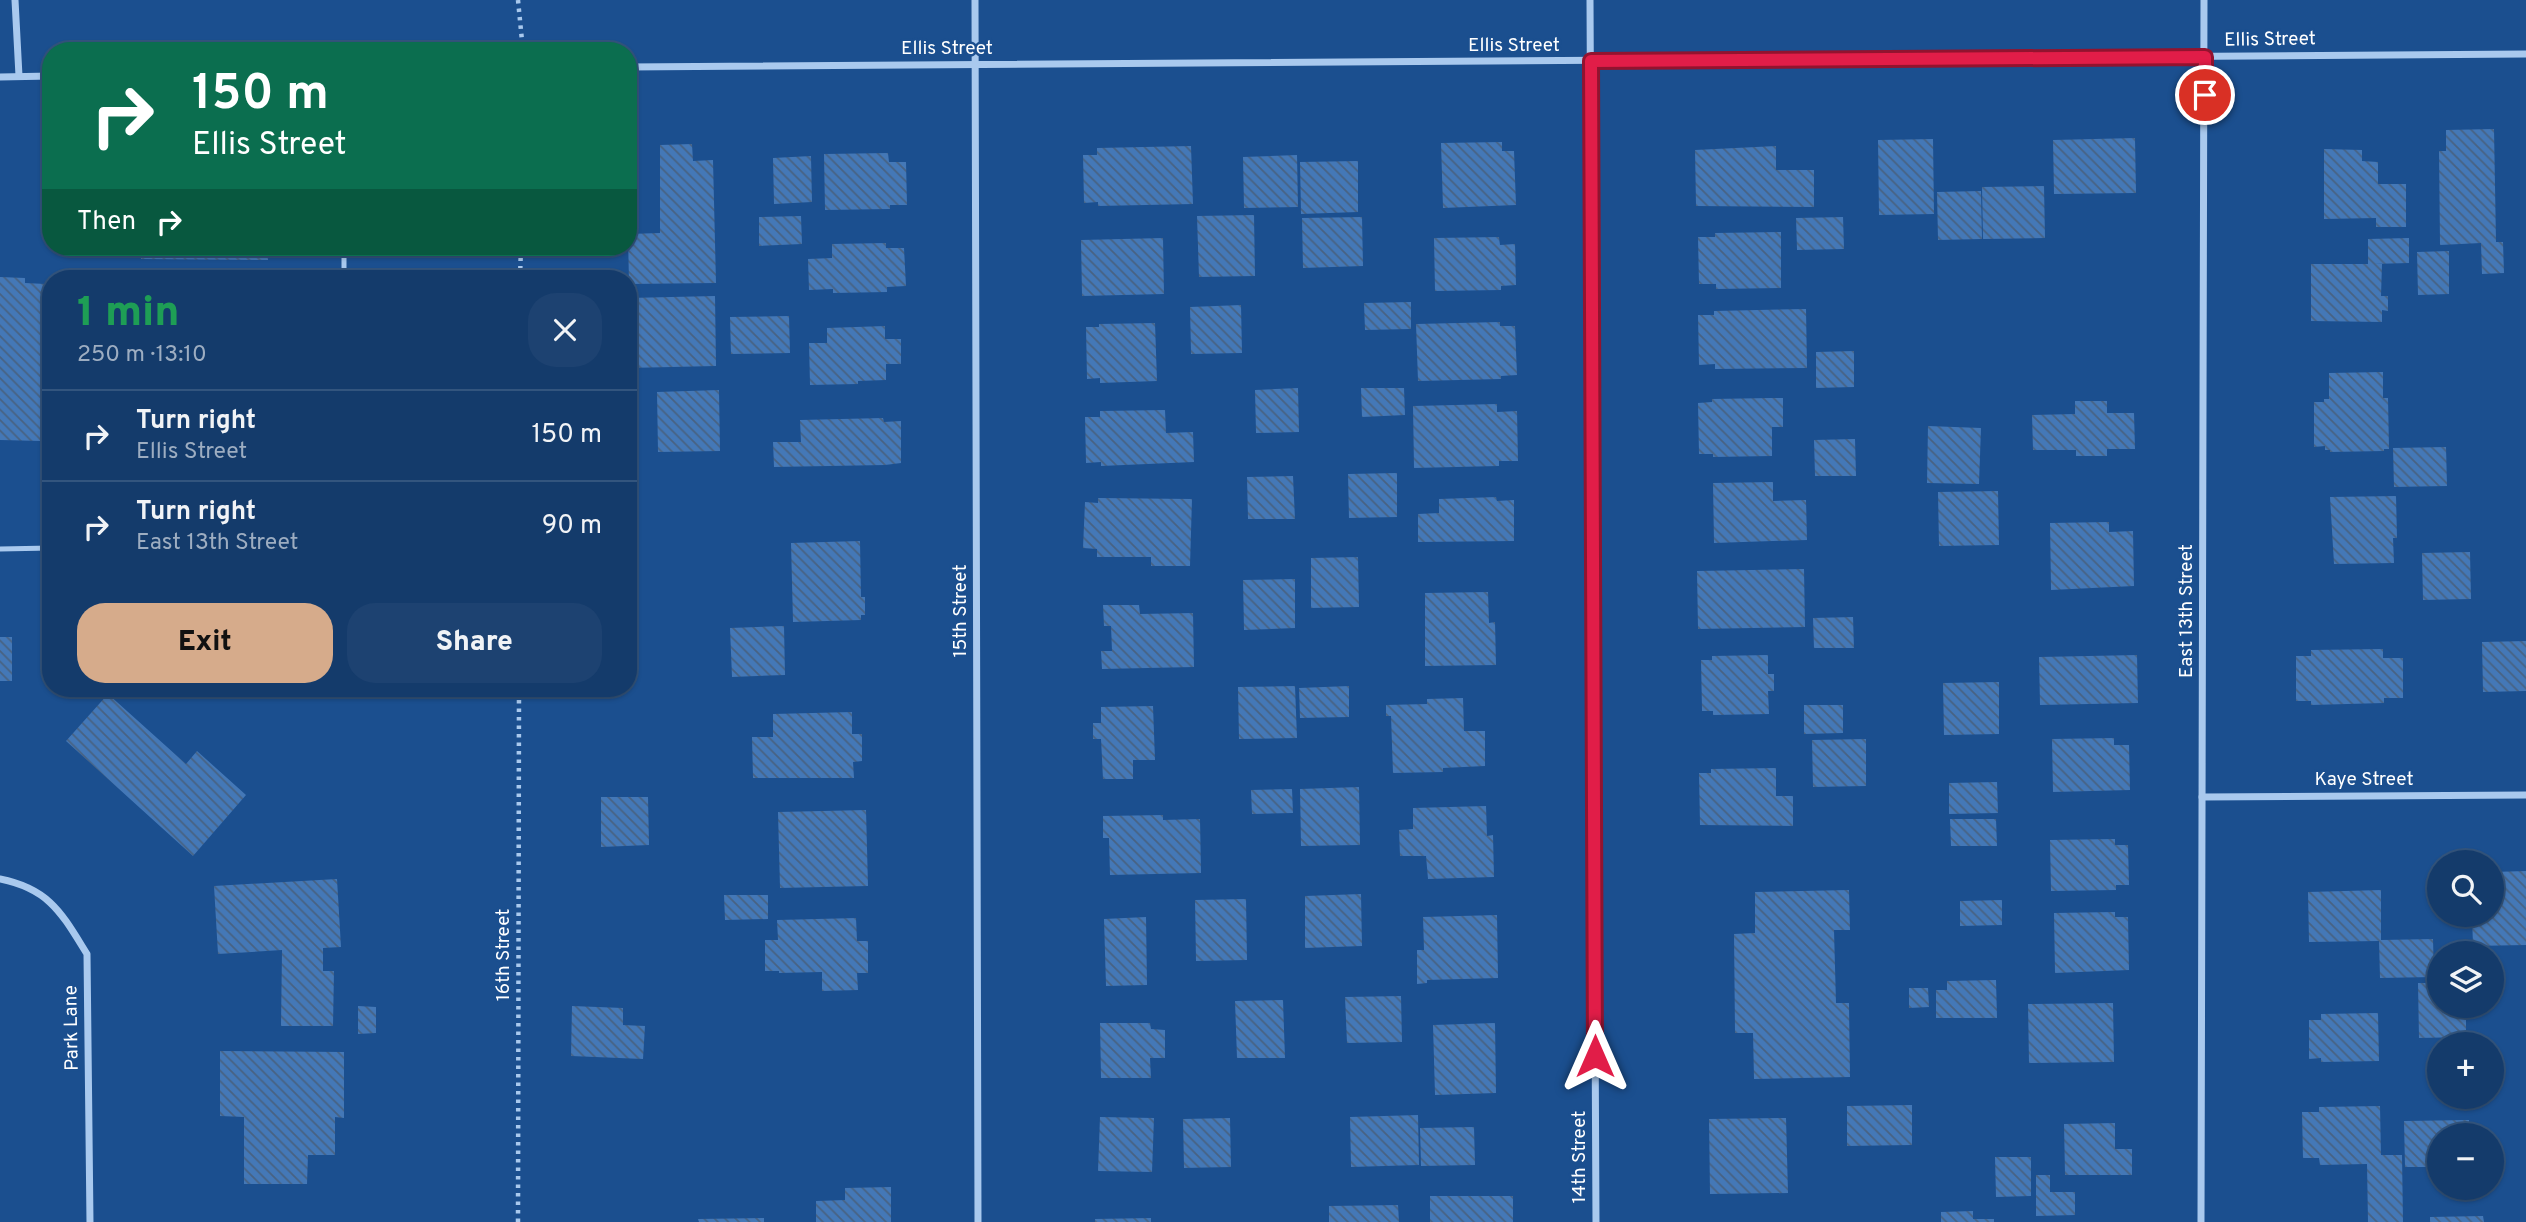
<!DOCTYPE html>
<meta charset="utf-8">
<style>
:root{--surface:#143b6b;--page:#1d4271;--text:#f1f3f6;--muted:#9dadc1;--line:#33557e;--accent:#d6ab8b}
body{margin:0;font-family:Overpass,sans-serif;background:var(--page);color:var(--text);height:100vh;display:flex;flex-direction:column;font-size:26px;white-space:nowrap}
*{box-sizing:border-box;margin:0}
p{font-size:23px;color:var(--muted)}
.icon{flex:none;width:38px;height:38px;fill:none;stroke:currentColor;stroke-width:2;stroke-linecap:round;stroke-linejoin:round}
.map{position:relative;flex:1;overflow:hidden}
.details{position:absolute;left:42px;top:270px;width:595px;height:427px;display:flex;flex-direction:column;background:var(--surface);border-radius:28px;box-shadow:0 2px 5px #0004,0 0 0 2px var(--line)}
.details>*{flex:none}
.hud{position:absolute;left:42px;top:42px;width:595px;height:214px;border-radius:28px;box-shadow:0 2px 5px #0004,0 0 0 2px var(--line);background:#0b6e4f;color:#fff;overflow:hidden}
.fabs{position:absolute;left:2427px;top:850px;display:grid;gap:14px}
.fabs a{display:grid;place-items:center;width:77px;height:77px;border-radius:50%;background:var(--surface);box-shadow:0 2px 5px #0004,0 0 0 2px var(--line);font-size:35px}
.pin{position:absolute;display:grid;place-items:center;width:60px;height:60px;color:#fff;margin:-30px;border:4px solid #fff;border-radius:50%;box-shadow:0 2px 7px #0007}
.me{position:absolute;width:77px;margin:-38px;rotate:0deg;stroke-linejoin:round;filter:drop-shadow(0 0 5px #0008)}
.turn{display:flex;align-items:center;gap:24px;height:147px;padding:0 35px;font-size:32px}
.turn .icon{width:91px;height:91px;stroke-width:2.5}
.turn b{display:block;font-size:49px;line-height:60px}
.then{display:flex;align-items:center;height:66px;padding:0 35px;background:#0003;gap:14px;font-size:26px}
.round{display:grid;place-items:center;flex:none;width:74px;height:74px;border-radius:28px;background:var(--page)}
.overview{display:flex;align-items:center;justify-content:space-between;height:119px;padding:0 35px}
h1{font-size:42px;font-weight:800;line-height:52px;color:#1e9e55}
.button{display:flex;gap:14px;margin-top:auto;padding:14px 35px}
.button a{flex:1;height:80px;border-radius:28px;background:var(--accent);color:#111;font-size:28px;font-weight:800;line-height:80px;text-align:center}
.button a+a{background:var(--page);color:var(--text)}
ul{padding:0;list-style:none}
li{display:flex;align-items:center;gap:21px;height:91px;padding:0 35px;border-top:2px solid var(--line)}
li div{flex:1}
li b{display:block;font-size:26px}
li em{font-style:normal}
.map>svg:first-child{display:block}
.building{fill:url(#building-back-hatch)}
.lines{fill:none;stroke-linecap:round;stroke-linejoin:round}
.path{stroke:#a9c9ee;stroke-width:4.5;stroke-dasharray:3.5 5;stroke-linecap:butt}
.service{stroke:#a9c9ee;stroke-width:5}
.minor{stroke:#a9c9ee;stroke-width:7}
.route-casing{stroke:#92132f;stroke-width:18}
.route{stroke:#e11d48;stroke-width:12}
.labels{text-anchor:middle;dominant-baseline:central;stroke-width:5;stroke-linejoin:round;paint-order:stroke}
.street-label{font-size:19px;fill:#fff;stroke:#1b4f8f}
</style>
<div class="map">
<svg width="2526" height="1222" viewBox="0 0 2526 1222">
<defs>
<pattern id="building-back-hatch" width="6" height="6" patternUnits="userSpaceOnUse" patternTransform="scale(1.75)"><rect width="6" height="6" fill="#4478b7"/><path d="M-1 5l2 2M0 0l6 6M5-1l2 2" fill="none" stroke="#486282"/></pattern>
</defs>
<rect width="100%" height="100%" fill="#1b4f8f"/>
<!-- building -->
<g class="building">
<polygon points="2494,129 2496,242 2503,242 2504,273 2482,274 2481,243 2440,245 2439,151 2446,151 2446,130"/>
<polygon points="2135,138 2136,193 2054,194 2053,140"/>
<polygon points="1933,139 1934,214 1879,215 1878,140"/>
<polygon points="1502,142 1502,151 1514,151 1516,205 1443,208 1441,143"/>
<polygon points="692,144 693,161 713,160 716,283 629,284 628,234 660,233 660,145"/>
<polygon points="1191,146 1193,204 1098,206 1098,202 1084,203 1083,155 1097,155 1097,148"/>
<polygon points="1776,146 1776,170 1814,170 1814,207 1696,206 1695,150"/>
<polygon points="2324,149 2362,150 2362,161 2378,162 2378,184 2406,184 2406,227 2376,227 2376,218 2324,219"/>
<polygon points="888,153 889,162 906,162 907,205 890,205 890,209 825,210 824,154"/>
<polygon points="1297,155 1298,207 1244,208 1243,157"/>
<polygon points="811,156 812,202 774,204 773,158"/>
<polygon points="1358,161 1358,212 1301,214 1300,162"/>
<polygon points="2044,186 2045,238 1983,239 1982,187"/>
<polygon points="1981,191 1982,239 1938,240 1937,192"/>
<polygon points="1254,215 1255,276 1199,277 1197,216"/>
<polygon points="801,216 802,244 759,246 759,217"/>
<polygon points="1362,217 1363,266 1303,268 1302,218"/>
<polygon points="1843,217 1844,249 1797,250 1796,218"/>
<polygon points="1781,232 1781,288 1716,289 1716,284 1699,284 1698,237 1715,237 1715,233"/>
<polygon points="1499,237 1500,245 1515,244 1516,285 1501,286 1501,290 1435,291 1434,238"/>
<polygon points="1163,238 1164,294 1082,296 1081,240"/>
<polygon points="2409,238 2409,263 2373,264 2382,264 2381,296 2388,296 2388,311 2382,310 2382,322 2311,321 2311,264 2368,264 2368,239"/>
<polygon points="886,243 886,248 904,248 906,286 887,287 887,292 833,293 833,289 809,290 808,259 832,258 832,244"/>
<polygon points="141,247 268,247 268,260 141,259"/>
<polygon points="2449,251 2449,294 2418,295 2417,252"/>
<polygon points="0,277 25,278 25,283 46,284 51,289 51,424 41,424 41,441 0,440"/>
<polygon points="715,296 716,366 628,368 628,298"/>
<polygon points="1411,302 1411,329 1365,330 1364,303"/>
<polygon points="1241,305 1242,353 1191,354 1190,307"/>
<polygon points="1806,309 1807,368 1715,369 1715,364 1699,365 1698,315 1714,315 1714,311"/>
<polygon points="789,316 790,353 731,354 730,317"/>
<polygon points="1500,322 1500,326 1515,326 1517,375 1501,376 1501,379 1418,381 1416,324"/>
<polygon points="1155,323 1157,381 1100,383 1100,378 1087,379 1086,327 1099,327 1099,324"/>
<polygon points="885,326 885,339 901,339 901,364 886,364 886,380 858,381 858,384 810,385 809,343 827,343 827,328"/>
<polygon points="1854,351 1854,387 1816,388 1816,352"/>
<polygon points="2383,372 2383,398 2388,398 2389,449 2384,449 2384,451 2330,452 2330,450 2325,450 2325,446 2314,447 2314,402 2324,402 2324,399 2329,399 2329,373"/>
<polygon points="1298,388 1299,432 1256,433 1255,390"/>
<polygon points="1361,388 1404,388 1405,415 1362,417"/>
<polygon points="719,390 720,451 658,452 657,392"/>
<polygon points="1771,398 1783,398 1783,427 1772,427 1772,456 1713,457 1713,454 1699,454 1698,403 1712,402 1712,399"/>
<polygon points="2075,401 2107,401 2107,413 2134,413 2135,449 2107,449 2107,456 2076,456 2076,450 2033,450 2032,415 2075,414"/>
<polygon points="1497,404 1497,412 1517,411 1518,461 1499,461 1499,466 1414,468 1413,406"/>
<polygon points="1165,410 1166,433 1193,432 1194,462 1101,466 1101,462 1086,463 1085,417 1100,417 1100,411"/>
<polygon points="883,418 884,422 901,421 901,463 885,465 774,467 773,442 801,442 800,420"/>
<polygon points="1928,426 1981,428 1979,484 1927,483"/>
<polygon points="1855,439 1856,476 1815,476 1814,440"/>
<polygon points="2446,447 2447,486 2394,487 2393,448"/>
<polygon points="1397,473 1397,517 1349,518 1348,474"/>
<polygon points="1293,476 1295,519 1248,519 1247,477"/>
<polygon points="1773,482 1773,501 1806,500 1807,540 1714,543 1713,483"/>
<polygon points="1998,491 1999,545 1939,546 1938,492"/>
<polygon points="2396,496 2397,538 2393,538 2394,563 2334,564 2330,497"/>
<polygon points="1496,497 1497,501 1514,500 1514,541 1418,542 1418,514 1439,513 1439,499"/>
<polygon points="1098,498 1192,499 1190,566 1151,566 1151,557 1097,557 1097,549 1083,548 1085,502 1098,503"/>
<polygon points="2109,522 2109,532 2133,531 2134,586 2051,590 2050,523"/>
<polygon points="860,541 861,597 865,597 865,615 861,615 861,620 793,622 791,543"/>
<polygon points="2470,552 2471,599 2423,600 2422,553"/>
<polygon points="1358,557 1359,607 1311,608 1311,558"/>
<polygon points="1804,569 1805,627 1698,629 1697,571"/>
<polygon points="1295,579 1295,628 1244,630 1243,580"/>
<polygon points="1488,592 1489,623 1495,622 1496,665 1425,666 1425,593"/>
<polygon points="1103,605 1139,605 1140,614 1193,613 1194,667 1102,669 1101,651 1112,651 1111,626 1104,626"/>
<polygon points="1853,617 1854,648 1814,648 1813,618"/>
<polygon points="784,626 785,675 732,677 730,628"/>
<rect x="0" y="637" width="12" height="44"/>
<polygon points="2526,641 2526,691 2483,692 2482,642"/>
<polygon points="2383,649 2383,658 2403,658 2403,698 2384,698 2384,703 2311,705 2311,701 2296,701 2296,656 2311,656 2311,650"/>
<polygon points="1768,655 1768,674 1774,674 1774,691 1768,691 1769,714 1713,715 1713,711 1702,711 1701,660 1712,660 1712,656"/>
<polygon points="2137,655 2138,703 2040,705 2039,657"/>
<polygon points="1999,682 1999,734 1944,735 1943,683"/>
<polygon points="1295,686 1297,738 1239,739 1238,687"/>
<polygon points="1349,686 1349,717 1300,718 1299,688"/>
<polygon points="108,694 186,764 197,751 246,795 193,856 66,741"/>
<polygon points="1463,698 1464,731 1485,731 1485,766 1443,768 1443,772 1393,773 1391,716 1386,716 1386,705 1427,704 1427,699"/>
<polygon points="1804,705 1843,705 1843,733 1804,734"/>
<polygon points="1153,706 1155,760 1133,760 1133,779 1103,779 1101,739 1093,739 1093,723 1101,723 1101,707"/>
<polygon points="852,712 852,734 862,734 862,761 853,762 854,778 753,778 752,737 773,737 773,714"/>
<polygon points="2114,738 2114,745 2129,745 2130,790 2053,792 2052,739"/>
<polygon points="1866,739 1866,786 1813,787 1812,740"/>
<polygon points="1776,768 1776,796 1793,796 1793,826 1700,825 1699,773 1711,773 1711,769"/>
<polygon points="1997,782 1998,813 1949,814 1949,783"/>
<polygon points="1359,787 1360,845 1301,846 1300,789"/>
<polygon points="1292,789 1293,813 1252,814 1251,790"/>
<polygon points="601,797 648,797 649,845 601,847"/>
<polygon points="1486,806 1487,836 1493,835 1494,877 1428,879 1426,856 1400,856 1399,830 1413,829 1413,808"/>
<polygon points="866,810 868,886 780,888 778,812"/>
<polygon points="1163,815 1163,820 1200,819 1201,873 1110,875 1109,838 1103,838 1103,816"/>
<polygon points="1950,819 1996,819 1997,846 1951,846"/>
<polygon points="2115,839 2115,845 2128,845 2129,885 2116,885 2116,890 2051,891 2050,840"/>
<polygon points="2526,871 2526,945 2473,946 2472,915 2492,915 2492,872"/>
<polygon points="337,879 341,947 323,948 323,971 334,971 333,1026 281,1026 282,950 218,954 214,886"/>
<polygon points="1849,890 1850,930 1834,930 1836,1003 1849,1003 1850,1077 1754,1079 1753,1033 1735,1033 1734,934 1755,933 1755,892"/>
<polygon points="2381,890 2381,940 2433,939 2434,977 2380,978 2379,941 2309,942 2308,892"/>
<polygon points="1361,894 1362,946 1305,948 1305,896"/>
<polygon points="724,895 768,895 768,919 725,920"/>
<polygon points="1246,899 1247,960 1196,961 1195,900"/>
<polygon points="2002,900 2002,925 1960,926 1960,901"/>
<polygon points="2115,912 2115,917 2128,917 2129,970 2055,973 2054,913"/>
<polygon points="1497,915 1498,978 1427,980 1427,983 1417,984 1417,950 1424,950 1423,917"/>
<polygon points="1146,917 1147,985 1106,986 1104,919"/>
<polygon points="856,918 857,941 868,941 868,973 857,973 858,990 822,991 822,972 779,973 779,971 765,971 765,940 778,940 777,920"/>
<polygon points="2480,948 2480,954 2444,954 2444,949"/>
<polygon points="1996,980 1997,1018 1936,1018 1936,990 1947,990 1947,981"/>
<polygon points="2418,983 2440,983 2440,1006 2466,1006 2466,1037 2419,1038"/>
<polygon points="1909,988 1928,988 1929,1007 1909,1008"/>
<polygon points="1401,996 1402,1042 1347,1043 1345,997"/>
<polygon points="1283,1000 1285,1058 1237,1058 1235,1001"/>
<polygon points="2113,1003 2114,1062 2029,1063 2028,1004"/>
<polygon points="358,1006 376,1007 376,1033 358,1034"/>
<polygon points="572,1006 623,1008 623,1025 645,1026 643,1059 571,1056"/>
<polygon points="2378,1013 2379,1061 2321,1062 2321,1058 2309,1059 2309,1020 2321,1020 2321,1014"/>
<polygon points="1100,1023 1150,1023 1151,1029 1165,1030 1165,1058 1150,1058 1151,1078 1101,1078"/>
<polygon points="1495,1023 1496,1093 1435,1095 1433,1025"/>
<polygon points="220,1051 344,1052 344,1118 335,1117 335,1155 308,1155 307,1184 244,1184 244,1117 220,1116"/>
<polygon points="1912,1105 1912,1145 1847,1146 1847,1106"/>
<polygon points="2380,1106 2381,1155 2402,1155 2403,1222 2368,1222 2367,1164 2320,1165 2319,1158 2303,1158 2302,1112 2319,1112 2319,1107"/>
<polygon points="1418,1115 1419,1165 1351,1167 1350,1117"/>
<polygon points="1100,1117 1154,1118 1152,1172 1098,1171"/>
<polygon points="1230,1118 1231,1167 1184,1168 1183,1119"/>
<polygon points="1786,1118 1788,1193 1710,1194 1709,1119"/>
<polygon points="2469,1120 2469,1136 2440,1136 2440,1167 2405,1167 2404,1121"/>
<polygon points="2115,1123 2115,1149 2132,1149 2132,1175 2065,1175 2064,1124"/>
<polygon points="1474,1127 1475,1165 1421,1166 1420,1128"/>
<polygon points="1995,1157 2031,1157 2031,1196 1996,1197"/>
<polygon points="2036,1175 2050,1175 2050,1192 2075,1192 2075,1215 2036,1216"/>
<polygon points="891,1187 891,1222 816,1222 816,1201 845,1200 845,1188"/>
<rect x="1430" y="1196" width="83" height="26"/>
<polygon points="1398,1205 1399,1222 1329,1222 1329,1206"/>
<polygon points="1973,1211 1973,1219 1994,1219 1994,1222 1941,1222 1941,1212"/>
<polygon points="2483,1216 2484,1222 2430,1222 2430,1217"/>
<polygon points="764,1218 764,1222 699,1222 698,1219"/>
<polygon points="1151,1218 1151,1222 1095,1222 1095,1219"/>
</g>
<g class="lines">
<!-- path -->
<g class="path">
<polyline points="518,0 523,51"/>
<polyline points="520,278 521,247"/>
<polyline points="518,1222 519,688"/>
</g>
<!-- service -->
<g class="service">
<polyline points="344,278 344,247"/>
<polyline points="0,549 51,548"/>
</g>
<!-- minor -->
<g class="minor">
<polyline points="15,0 19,76"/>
<polyline points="975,0 978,1222"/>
<polyline points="1590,0 1596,1222"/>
<polyline points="628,67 2526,54"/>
<polyline points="0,77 51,76"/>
<polyline points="2202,797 2526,795"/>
<path d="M0,879C50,889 62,914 87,954L90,1222"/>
<polyline points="2201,1222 2204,0"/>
</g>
</g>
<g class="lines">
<defs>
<polyline id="route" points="1595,1056 1591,61 2205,57 2205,95"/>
</defs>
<!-- route casing -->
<use href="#route" class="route-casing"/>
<!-- route -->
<use href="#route" class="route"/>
</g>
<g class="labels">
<!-- street labels -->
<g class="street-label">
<text transform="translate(2270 40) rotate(-1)">Ellis Street</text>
<text x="1514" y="46">Ellis Street</text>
<text x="947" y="49">Ellis Street</text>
<text transform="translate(961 611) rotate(-90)">15th Street</text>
<text transform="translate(2187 611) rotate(-90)">East 13th Street</text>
<text x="2364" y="780">Kaye Street</text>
<text transform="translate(504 955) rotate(-90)">16th Street</text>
<text transform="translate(72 1028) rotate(-91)">Park Lane</text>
<text transform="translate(1580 1157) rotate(-90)">14th Street</text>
</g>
</g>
</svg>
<div class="fabs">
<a><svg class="icon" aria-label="search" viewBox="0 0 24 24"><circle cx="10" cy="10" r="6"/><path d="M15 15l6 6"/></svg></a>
<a><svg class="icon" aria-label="layers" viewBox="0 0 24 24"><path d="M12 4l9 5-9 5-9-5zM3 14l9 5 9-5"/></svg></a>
<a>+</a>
<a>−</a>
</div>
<div class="pin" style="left:2205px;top:95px;background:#d93025"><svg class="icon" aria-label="arrive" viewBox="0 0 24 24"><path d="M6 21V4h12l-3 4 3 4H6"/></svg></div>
<svg class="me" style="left:1595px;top:1056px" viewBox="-20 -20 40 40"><path d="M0-17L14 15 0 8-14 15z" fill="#e11d48" stroke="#fff" stroke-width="4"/></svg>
<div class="hud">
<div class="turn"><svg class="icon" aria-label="right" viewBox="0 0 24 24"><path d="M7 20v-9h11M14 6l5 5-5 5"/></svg><div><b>150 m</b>Ellis Street</div></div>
<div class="then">Then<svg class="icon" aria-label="right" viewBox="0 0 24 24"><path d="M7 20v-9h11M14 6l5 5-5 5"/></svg></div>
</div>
<section class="details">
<div class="overview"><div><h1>1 min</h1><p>250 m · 13:10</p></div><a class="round"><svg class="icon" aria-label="close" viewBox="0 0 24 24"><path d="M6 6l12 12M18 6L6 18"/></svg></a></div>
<ul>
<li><svg class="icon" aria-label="right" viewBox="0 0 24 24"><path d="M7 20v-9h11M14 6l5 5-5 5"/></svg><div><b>Turn right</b><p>Ellis Street</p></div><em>150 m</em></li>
<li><svg class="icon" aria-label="right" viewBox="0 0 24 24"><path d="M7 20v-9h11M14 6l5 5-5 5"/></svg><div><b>Turn right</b><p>East 13th Street</p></div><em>90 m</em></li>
</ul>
<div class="button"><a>Exit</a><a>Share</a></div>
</section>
</div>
